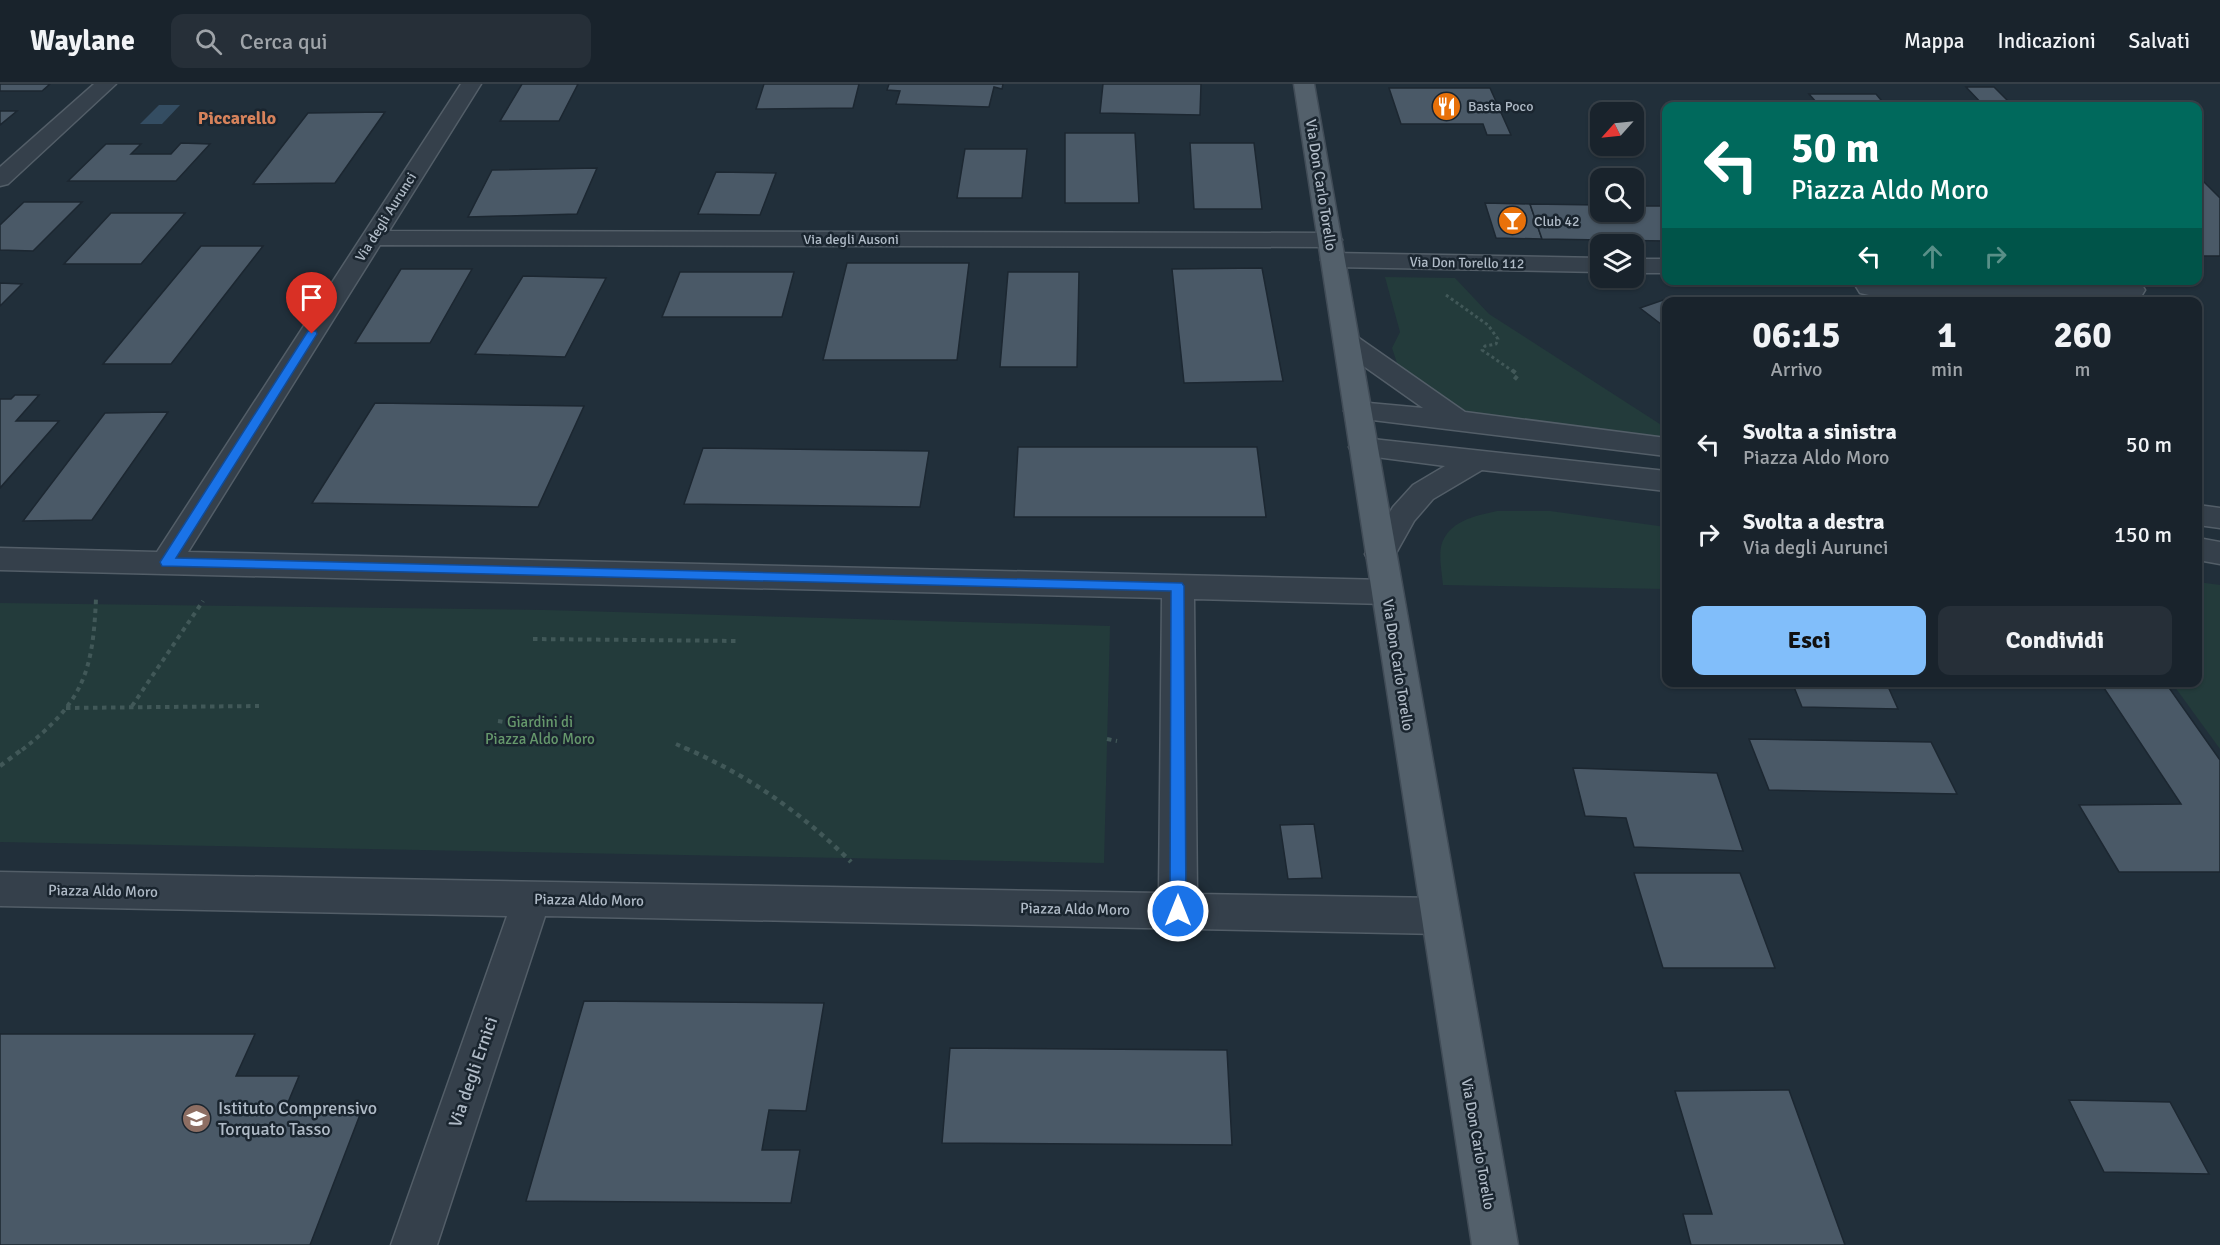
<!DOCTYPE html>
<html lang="it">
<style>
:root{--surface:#19232c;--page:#262f38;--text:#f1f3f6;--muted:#9fa4a9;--line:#374048;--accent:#81befa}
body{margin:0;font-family:Signika,sans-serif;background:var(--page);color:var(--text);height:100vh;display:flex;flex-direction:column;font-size:22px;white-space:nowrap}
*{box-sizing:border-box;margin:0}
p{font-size:20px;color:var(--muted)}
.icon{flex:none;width:33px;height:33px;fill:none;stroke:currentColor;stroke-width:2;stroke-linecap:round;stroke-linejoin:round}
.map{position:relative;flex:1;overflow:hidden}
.drawer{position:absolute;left:1662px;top:213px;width:540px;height:390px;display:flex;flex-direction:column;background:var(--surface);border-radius:12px;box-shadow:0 2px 4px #0004,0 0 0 2px var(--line)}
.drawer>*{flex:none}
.banner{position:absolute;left:1662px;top:18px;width:540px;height:183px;border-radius:12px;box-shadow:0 2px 4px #0004,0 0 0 2px var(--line);background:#00695c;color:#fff;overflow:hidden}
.needle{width:39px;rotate:243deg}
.buttons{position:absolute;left:1590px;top:18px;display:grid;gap:12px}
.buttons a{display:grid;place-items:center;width:54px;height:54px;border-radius:12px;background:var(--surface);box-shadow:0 2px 4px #0004,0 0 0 2px var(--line);font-size:30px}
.pin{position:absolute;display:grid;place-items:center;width:51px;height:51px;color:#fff;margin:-62px -26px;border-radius:50% 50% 50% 0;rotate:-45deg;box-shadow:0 0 6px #0007}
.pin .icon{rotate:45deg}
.me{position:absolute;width:66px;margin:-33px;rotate:0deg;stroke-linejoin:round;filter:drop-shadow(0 0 4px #0008)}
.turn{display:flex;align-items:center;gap:21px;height:126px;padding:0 30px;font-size:27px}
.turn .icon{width:78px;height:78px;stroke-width:2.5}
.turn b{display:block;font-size:42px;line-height:51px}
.lanes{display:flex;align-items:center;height:57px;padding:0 30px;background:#0003;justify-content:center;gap:30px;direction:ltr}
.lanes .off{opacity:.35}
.eta{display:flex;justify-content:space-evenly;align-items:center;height:102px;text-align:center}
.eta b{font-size:36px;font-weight:700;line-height:42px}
.cta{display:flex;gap:12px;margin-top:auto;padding:12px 30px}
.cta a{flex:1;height:69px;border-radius:12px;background:var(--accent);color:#111;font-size:24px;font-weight:700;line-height:69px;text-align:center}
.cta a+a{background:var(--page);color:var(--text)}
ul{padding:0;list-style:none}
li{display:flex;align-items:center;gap:18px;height:90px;padding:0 30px}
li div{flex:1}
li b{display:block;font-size:22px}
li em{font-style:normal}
header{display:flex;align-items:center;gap:36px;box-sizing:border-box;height:84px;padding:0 30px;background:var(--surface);border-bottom:2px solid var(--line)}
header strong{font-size:28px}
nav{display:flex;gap:33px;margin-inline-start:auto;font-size:21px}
.search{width:420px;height:54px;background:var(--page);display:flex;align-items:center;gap:15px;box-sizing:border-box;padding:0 21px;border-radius:12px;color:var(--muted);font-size:22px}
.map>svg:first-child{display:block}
.green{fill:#233b3b}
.water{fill:#344d62}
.building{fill:#4a5967;stroke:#1c2731;stroke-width:1.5}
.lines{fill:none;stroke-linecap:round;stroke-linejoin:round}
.minor-casing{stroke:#535e68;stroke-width:3}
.major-casing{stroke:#414c57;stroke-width:3}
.path-far2{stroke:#415858;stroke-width:3;stroke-dasharray:3 3;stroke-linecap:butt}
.path-far1{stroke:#415858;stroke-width:4;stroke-dasharray:4.5 4.5;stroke-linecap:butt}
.path{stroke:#415858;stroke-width:4.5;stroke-dasharray:5 5;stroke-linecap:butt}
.minor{fill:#35404b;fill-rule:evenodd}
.major{fill:#53606b;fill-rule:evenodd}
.route{fill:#1a73e8;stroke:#114b97;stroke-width:1.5}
.labels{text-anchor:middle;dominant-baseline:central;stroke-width:5;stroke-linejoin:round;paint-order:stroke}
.far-poi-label{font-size:14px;fill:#b0bbc7;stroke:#1a252f;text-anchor:start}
.far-street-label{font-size:14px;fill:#b0bbc7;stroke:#1a252f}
.street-label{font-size:15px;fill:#b0bbc7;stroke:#1a252f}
.park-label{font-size:15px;fill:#66986c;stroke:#1a252f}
.far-district-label{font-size:18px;font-weight:bold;fill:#d6825b;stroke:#1a252f}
.near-street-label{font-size:18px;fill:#b0bbc7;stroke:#1a252f}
.near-poi-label{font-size:18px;fill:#b0bbc7;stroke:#1a252f;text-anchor:start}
</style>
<header>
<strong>Waylane</strong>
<div class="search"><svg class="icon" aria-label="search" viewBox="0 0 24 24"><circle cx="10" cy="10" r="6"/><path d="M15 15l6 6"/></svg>Cerca qui</div>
<nav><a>Mappa</a><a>Indicazioni</a><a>Salvati</a></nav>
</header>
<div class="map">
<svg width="2220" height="1161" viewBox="0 0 2220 1161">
<rect width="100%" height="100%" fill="#212f3a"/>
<!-- green -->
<g class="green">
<polygon points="1385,193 1455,194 1489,230 1666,344 1666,361 1464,334 1399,285 1392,264 1400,248"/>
<path d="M1497,427H1550L1666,443V505L1443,501C1442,490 1439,474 1441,463C1447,437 1475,432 1497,427Z"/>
<polygon points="2198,498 2220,501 2220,665 2172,599 2198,598"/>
<polygon points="0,519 545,526 1110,542 1104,779 0,758"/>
</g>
<!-- water -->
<polygon class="water" points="159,21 180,21 162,40 140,40"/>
<!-- building -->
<g class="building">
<polygon points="0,0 50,0 42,7 0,7"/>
<polygon points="522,0 578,0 559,37 500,37"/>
<polygon points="764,0 859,0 853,24 756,25"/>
<polygon points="889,0 1003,0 1002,5 994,3 989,23 896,20 900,7 887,6"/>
<polygon points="1103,0 1201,0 1200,31 1100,29"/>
<polygon points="1966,3 1994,3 2013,22 1984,22"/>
<polygon points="1389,4 1490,4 1511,51 1487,51 1483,40 1401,40"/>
<polygon points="1809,10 1876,10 1886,22 1902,22 1728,22 1726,19 1817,19"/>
<polygon points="0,27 17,27 0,41"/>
<polygon points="385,28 335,99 253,100 308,29"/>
<polygon points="1065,49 1135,49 1139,119 1065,119"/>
<polygon points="181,59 210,60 176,97 68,97 106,60 141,60 131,70 171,70"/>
<polygon points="1190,59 1254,59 1262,125 1194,125"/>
<polygon points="965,65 1027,65 1022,114 957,114"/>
<polygon points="597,84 577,130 468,133 492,86"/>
<polygon points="716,88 776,89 760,131 698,130"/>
<polygon points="2198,92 2220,114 2220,172 2198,172"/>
<polygon points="24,118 82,118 33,167 0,166 0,141"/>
<polygon points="1485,119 1530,120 1542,155 1496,154"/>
<polygon points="1530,120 1600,121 1600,128 1634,128 1634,122 1666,122 1666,157 1542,155"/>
<polygon points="111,129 185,129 141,180 64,180"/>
<polygon points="201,162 263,162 171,280 103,280"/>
<polygon points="847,179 969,179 957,276 823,276"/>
<polygon points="1262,184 1283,297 1184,299 1172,185"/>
<polygon points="401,185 472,185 430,259 355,259"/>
<polygon points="680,188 794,188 782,233 662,233"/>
<polygon points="1008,188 1079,188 1077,283 1000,283"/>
<polygon points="523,192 606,194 565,273 475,270"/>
<polygon points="0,199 22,200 0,222"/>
<polygon points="1669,214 1674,218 1666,218 1666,244 1640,224"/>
<polygon points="15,311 39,311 16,337 59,337 0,404 0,315 11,315"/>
<polygon points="375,319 584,322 538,423 312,419"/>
<polygon points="168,328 92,436 23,437 105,329"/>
<polygon points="1018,363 1257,363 1266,433 1014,433"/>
<polygon points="703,364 929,367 920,423 684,420"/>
<polygon points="1792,598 1886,598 1898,625 1802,623"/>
<polygon points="2100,598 2165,598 2220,676 2220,788 2119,788 2079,721 2181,720"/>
<polygon points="1749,655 1931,658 1957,710 1769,706"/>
<polygon points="1573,684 1717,689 1743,767 1634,763 1626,734 1585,732"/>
<polygon points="1314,740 1322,794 1288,795 1280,741"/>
<polygon points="1634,789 1740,789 1775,884 1663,884"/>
<polygon points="584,917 824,919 806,1027 769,1026 762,1066 800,1066 791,1119 526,1117"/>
<polygon points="0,950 255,950 236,992 299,992 284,1028 361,1028 310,1161 0,1161"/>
<polygon points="950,964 1227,966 1232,1061 942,1059"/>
<polygon points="1789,1006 1845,1161 1691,1161 1683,1130 1712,1130 1675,1007"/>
<polygon points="2069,1016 2170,1018 2209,1090 2104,1088"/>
</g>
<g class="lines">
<defs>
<g id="minor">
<polygon points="94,0 116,0 8,100 0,102 0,83"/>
<polygon points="461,0 481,0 389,147 1330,149 1338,151 1342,156 1338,161 1330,163 380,161 188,468 1386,496 1397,500 1402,508 1397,516 1386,520 1194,515 1197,810 1440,814 1454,820 1459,832 1454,844 1440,850 545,832 437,1161 391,1161 507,832 0,822 0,788 1159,809 1162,514 0,486 0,464 157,468"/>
<polygon points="1333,169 1600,174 1600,188 1333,183 1324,181 1321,176 1324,171"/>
<rect x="1634" y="175" width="32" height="14"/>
<polygon points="1852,196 2133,199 2142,201 2145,206 2142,211 2133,213 1869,211 1860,209"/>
<polygon points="1347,250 1356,252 1465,328 1666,354 1666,372 1348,333 1344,327 1348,321 1358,318 1423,324 1338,264 1334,258 1338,252"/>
<polygon points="1363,354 1666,387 1666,407 1482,386 1433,415 1414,437 1391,478 1380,481 1369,478 1365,470 1393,423 1413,401 1445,382 1353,370 1349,363 1353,356"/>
<polygon points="2198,421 2220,424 2220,444 2198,441"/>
<polygon points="2198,454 2220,458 2220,480 2198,476"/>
</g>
<polygon id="major" points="1294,0 1314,0 1518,1161 1472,1161"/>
</defs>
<!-- minor casing -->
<use href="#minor" class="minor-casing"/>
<!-- major casing -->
<use href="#major" class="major-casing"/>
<!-- path-far2 -->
<polyline class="path-far2" points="1446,211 1488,241 1498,255 1496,260 1485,262 1482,266 1514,288"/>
<!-- path-far1 -->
<g class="path-far1">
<polyline points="1512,286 1518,291 1514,296"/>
<polyline points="533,555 739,557"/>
<polyline points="132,622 203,517"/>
<polyline points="66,624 259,622"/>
<polyline points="498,637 511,639"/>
<polyline points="1107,655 1117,657"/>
<polyline points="676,660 689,666"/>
<path d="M22,666C83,618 93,589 96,514"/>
</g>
<!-- path -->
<g class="path">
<path d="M685,664C748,691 803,730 851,778"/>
<polyline points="0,682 24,664"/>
</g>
<!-- minor -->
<use href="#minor" class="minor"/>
<!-- major -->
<use href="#major" class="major"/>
</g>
<!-- route -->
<polygon class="route" points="308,247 316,247 317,250 176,474 1182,499 1184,502 1186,827 1184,832 1178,834 1173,832 1170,827 1171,507 162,482 160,478 162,475"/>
<!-- icons -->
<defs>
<symbol id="restaurant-disc" viewBox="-11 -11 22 22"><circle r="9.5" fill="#e8710a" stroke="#1a252f"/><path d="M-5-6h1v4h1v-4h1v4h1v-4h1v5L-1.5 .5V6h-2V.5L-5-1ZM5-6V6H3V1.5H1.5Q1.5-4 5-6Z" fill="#fff"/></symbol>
<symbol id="bar-disc" viewBox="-11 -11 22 22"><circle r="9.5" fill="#e8710a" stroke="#1a252f"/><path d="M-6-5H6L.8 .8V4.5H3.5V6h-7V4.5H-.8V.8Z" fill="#fff"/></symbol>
<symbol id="school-disc" viewBox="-11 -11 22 22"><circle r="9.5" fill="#8d6e63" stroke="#1a252f"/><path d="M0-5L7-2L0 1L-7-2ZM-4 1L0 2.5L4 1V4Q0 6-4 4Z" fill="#fff"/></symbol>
</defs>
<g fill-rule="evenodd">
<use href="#restaurant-disc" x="1430" y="6" width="33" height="33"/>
<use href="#bar-disc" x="1496" y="120" width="33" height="33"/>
<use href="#school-disc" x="180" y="1018" width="33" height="33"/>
</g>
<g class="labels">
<!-- far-poi labels -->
<g class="far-poi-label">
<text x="1468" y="22">Basta Poco</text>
<text x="1534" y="137">Club 42</text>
</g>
<!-- far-street labels -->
<g class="far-street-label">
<text transform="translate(386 133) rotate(-58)">Via degli Aurunci</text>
<text x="851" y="155">Via degli Ausoni</text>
<text transform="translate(1467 179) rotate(1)">Via Don Torello 112</text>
</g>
<!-- street labels -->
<g class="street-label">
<text transform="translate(1321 101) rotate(81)">Via Don Carlo Torello</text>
<text transform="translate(1398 581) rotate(81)">Via Don Carlo Torello</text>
<text transform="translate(103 807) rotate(1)">Piazza Aldo Moro</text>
<text transform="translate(589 816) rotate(1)">Piazza Aldo Moro</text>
<text transform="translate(1075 825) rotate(1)">Piazza Aldo Moro</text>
<text transform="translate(1478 1060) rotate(80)">Via Don Carlo Torello</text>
</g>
<!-- park labels -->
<g class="park-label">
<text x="540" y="638">Giardini di<tspan x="540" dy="17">Piazza Aldo Moro</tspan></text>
</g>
<!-- far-district labels -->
<g class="far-district-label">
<text x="237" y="34">Piccarello</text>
</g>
<!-- near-street labels -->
<g class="near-street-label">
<text transform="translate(473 988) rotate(-71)">Via degli Ernici</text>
</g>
<!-- near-poi labels -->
<g class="near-poi-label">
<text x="218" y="1024">Istituto Comprensivo<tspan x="218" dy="21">Torquato Tasso</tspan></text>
</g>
</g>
</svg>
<div class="buttons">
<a><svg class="needle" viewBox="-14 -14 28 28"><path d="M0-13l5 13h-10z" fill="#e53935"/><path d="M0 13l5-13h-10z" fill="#9fa4a9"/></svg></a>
<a><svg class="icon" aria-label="search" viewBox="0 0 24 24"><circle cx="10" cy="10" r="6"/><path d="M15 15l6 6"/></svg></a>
<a><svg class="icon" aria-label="layers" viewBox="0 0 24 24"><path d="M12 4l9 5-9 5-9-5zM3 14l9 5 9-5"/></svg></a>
</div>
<div class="pin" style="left:312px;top:250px;background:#d93025"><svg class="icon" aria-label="arrive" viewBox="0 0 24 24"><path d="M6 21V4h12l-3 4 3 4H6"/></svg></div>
<svg class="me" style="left:1178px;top:827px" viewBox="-20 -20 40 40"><circle r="17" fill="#1a73e8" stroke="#fff" stroke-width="3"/><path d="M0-11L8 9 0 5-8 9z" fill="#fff"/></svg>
<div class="banner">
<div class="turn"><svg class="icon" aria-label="left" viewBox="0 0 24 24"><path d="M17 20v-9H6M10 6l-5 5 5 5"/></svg><div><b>50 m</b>Piazza Aldo Moro</div></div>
<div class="lanes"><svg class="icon" aria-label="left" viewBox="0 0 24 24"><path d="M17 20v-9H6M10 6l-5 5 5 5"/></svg><svg class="icon off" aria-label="ahead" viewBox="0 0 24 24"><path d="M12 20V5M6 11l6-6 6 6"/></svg><svg class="icon off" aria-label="right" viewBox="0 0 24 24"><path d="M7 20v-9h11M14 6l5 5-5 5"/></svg></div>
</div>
<section class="drawer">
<div class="eta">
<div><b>06:15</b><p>Arrivo</p></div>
<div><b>1</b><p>min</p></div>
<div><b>260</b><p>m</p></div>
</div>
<ul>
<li><svg class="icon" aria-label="left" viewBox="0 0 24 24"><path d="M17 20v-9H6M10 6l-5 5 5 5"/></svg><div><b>Svolta a sinistra</b><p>Piazza Aldo Moro</p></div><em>50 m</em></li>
<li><svg class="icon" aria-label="right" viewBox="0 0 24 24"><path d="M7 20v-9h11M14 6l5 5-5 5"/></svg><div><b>Svolta a destra</b><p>Via degli Aurunci</p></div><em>150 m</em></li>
</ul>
<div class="cta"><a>Esci</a><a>Condividi</a></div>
</section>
</div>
